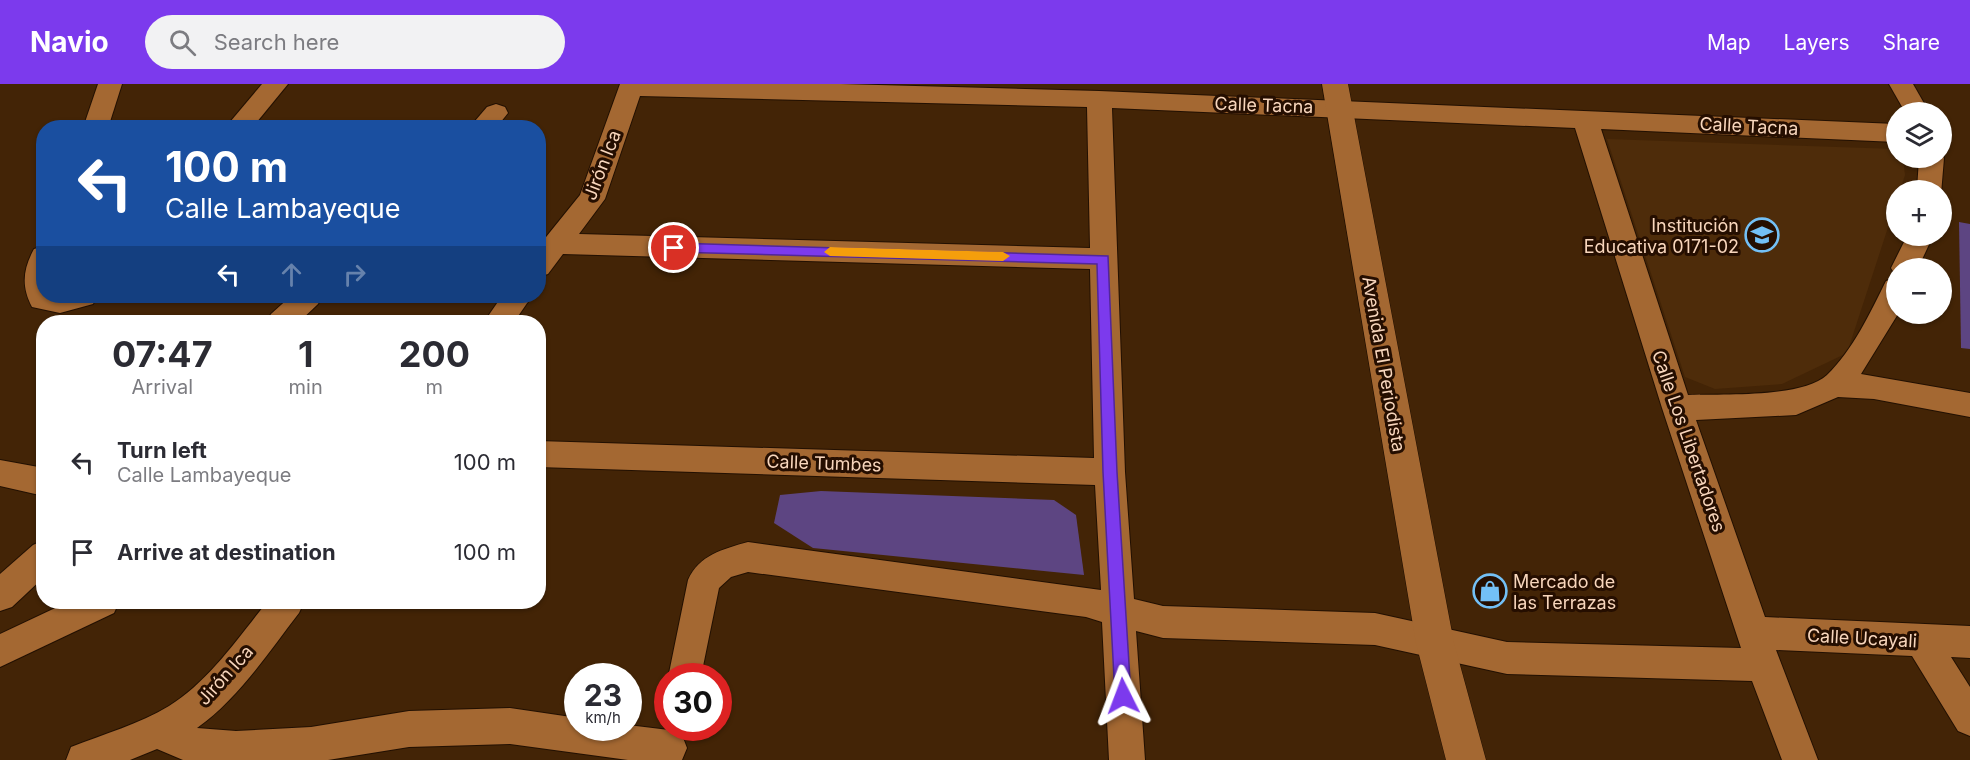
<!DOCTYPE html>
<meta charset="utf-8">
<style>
:root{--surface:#fff;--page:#f2f2f3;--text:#2b2b33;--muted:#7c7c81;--accent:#7c3aed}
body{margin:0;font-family:Inter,sans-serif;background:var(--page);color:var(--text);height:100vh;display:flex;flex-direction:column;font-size:22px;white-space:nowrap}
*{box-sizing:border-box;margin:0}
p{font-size:20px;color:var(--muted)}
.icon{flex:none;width:33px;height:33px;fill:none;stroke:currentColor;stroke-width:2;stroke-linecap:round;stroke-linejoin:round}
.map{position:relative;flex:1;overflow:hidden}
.details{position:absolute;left:36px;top:231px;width:510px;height:294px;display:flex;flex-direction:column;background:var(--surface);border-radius:24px;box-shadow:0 2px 4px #0004}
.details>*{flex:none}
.banner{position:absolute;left:36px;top:36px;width:510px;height:183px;border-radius:24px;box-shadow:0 2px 4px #0004;background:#1a4fa0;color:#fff;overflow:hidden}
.fabs{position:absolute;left:1886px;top:18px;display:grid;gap:12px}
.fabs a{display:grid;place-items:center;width:66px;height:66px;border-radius:50%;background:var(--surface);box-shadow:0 2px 4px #0004;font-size:30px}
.speed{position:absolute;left:564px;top:579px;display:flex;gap:12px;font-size:30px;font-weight:700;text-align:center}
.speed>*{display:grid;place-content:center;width:78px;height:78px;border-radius:50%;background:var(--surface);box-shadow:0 2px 4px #0004;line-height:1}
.speed small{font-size:15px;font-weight:400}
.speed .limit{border:9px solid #d22;background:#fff;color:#111}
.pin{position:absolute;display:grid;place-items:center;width:51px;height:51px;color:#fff;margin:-26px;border:3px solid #fff;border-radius:50%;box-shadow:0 2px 6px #0007}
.me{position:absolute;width:66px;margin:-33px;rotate:357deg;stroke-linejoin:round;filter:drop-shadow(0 0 4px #0008)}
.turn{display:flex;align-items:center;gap:21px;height:126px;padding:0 30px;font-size:27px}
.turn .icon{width:78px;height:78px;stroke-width:2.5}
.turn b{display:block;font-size:42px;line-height:51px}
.lanes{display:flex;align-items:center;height:57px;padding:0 30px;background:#0003;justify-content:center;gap:30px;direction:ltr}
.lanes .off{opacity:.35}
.eta{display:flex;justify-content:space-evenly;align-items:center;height:102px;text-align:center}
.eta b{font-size:36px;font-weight:700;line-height:42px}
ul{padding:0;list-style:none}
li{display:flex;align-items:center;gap:18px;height:90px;padding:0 30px}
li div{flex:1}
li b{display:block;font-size:22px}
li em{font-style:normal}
header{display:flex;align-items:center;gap:36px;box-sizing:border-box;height:84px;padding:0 30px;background:var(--accent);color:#fff}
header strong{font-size:28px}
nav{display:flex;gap:33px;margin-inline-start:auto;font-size:21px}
.search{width:420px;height:54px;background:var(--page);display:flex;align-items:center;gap:15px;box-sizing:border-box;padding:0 21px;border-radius:33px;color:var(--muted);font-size:22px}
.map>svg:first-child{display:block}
.built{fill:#4e2c0a}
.green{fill:#5d4582}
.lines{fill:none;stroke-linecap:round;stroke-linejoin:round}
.minor-casing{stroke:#221002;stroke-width:2}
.tertiary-casing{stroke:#221002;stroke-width:1}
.minor{fill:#a46832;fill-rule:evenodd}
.tertiary{fill:#a46832;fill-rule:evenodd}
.route{fill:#7c3aed;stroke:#51269a;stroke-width:1.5}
.slow{fill:#f59e0b}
.labels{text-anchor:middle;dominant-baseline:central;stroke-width:6;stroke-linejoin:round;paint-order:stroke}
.street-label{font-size:18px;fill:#f8d6bc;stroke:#250e00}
.poi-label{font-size:18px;fill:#f8d6bc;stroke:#250e00;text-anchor:end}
</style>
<header>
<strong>Navio</strong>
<div class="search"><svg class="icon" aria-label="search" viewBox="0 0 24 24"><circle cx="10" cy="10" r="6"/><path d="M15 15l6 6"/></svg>Search here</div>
<nav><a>Map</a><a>Layers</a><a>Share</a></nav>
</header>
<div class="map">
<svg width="1970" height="676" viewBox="0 0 1970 676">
<rect width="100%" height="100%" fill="#432406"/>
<!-- built -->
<polygon class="built" points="1607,55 1896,65 1896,74 1903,74 1905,91 1900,106 1896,106 1896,119 1847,269 1782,300 1715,305 1685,293"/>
<!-- green -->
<g class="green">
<polygon points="1959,138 1970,140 1970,265 1961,264"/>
<polygon points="821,407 1054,416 1076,431 1084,491 813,464 774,439 780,411"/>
</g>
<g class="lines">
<defs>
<g id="minor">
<polygon points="98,0 122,0 108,44 83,44"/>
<polygon points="262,0 288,0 252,44 225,44"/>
<path d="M620,0H841L1099,7L1896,40V58L1601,45L1688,311C1722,310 1802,314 1827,291C1853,266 1870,229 1886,197L1896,194L1898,230L1861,290L1970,309V333L1874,315L1838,313L1796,331L1696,336L1765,533L1970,542V574L1951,573L1970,603V652L1958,647L1912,572L1776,566L1818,676H1782L1752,597L1507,590L1375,561L1163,554L1136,547L1145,676H1109L1102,538L1086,533L748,488L731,493L719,504L701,592L668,594L688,496C699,471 723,465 748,458L1101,506L1095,401L538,383V357L1094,374L1090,185L563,170L548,190L538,193V163L580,111ZM640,12L1087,23L1090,164L579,150L605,115ZM1112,24L1575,44L1662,324L1741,564L1507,558L1375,529L1163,522L1134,515L1125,388Z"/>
<polygon points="1889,0 1913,0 1929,28 1905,28"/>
<polygon points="496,20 505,23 508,29 496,44 469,44 487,23"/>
<polygon points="1941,69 1944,74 1941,110 1941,106 1917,106 1919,74 1941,74"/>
<polygon points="1907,152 1933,152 1918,184 1896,184 1896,192 1891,184"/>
<path d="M44,162V212H97L93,220L60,229L32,223C21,202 23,185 34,165Z"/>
<polygon points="291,212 322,212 318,220 299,238 267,238 271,230"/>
<polygon points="502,212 532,212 514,238 484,238"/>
<polygon points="0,376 44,384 44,412 0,402"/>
<polygon points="44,456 44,493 12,523 0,527 0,490 33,461"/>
<polygon points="68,518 119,518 114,529 0,583 0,550"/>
<path d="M267,518H304L299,529C268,569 239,614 197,644L236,647L311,643L409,627L510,624L578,634V644H628V641L669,646L682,651L687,664L682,676H628L510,660L409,663L328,676H183L157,665L130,676H66L71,663C104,650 139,640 169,622C209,597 238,554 267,518Z"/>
</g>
<polygon id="tertiary" points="1322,0 1348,0 1454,559 1486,676 1446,676 1416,559"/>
</defs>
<!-- minor casing -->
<use href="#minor" class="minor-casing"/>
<!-- tertiary casing -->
<use href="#tertiary" class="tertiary-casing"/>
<!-- minor -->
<use href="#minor" class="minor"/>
<!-- tertiary -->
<use href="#tertiary" class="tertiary"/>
</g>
<!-- route -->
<polygon class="route" points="674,159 1108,172 1117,388 1131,612 1129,618 1123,620 1118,618 1115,612 1103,388 1097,180 674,168 668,164"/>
<!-- slow -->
<polygon class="slow" points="830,163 1003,168 1010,172 1003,177 830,172 824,168"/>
<!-- icons -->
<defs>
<symbol id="school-ring" viewBox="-11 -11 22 22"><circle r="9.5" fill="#250e00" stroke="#73c0f6" stroke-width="1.5"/><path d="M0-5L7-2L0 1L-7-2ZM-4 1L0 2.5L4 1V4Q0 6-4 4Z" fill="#73c0f6"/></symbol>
<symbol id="shop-ring" viewBox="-11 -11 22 22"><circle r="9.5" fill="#250e00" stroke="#73c0f6" stroke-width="1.5"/><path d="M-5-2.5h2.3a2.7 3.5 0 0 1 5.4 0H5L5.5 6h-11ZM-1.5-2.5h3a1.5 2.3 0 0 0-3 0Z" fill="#73c0f6"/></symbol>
</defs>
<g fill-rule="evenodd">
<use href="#school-ring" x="1743" y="132" width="38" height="38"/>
<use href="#shop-ring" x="1471" y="488" width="38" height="38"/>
</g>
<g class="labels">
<!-- street labels -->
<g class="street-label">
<text transform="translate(1264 21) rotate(2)">Calle Tacna</text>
<text transform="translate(1749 42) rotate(3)">Calle Tacna</text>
<text transform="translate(602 81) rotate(-69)">Jirón Ica</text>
<text transform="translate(1384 280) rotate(80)">Avenida El Periodista</text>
<text transform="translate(1689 357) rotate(71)">Calle Los Libertadores</text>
<text transform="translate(824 379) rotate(2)">Calle Tumbes</text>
<text transform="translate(1862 554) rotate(3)">Calle Ucayali</text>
<text transform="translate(225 591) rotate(-48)">Jirón Ica</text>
</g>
<!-- poi labels -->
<g class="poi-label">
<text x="1739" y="141">Institución<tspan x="1739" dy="21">Educativa 0171-02</tspan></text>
<text x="1513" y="497" text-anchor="start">Mercado de<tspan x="1513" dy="21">las Terrazas</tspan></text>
</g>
</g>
</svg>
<div class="fabs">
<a><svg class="icon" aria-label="layers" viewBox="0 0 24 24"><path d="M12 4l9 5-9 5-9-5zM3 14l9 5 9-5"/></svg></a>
<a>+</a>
<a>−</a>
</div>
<div class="speed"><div>23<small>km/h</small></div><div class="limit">30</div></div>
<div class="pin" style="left:674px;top:164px;background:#d93025"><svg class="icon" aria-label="arrive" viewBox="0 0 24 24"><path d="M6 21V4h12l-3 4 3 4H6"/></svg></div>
<svg class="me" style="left:1123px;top:612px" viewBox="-20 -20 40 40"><path d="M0-17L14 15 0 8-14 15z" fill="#7c3aed" stroke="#fff" stroke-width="4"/></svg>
<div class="banner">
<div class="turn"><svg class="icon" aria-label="left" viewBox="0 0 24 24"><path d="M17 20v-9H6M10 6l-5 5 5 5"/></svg><div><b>100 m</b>Calle Lambayeque</div></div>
<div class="lanes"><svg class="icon" aria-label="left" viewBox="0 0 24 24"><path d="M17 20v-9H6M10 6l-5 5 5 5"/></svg><svg class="icon off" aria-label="ahead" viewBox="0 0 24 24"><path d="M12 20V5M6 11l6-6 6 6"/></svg><svg class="icon off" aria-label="right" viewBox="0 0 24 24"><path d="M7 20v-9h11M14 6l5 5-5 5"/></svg></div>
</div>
<section class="details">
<div class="eta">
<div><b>07:47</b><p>Arrival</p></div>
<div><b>1</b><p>min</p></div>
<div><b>200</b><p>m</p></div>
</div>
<ul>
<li><svg class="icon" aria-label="left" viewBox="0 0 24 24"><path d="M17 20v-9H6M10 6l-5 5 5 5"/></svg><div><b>Turn left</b><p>Calle Lambayeque</p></div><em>100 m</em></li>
<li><svg class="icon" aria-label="arrive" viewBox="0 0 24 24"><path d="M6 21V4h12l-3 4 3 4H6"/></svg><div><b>Arrive at destination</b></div><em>100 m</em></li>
</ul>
</section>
</div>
